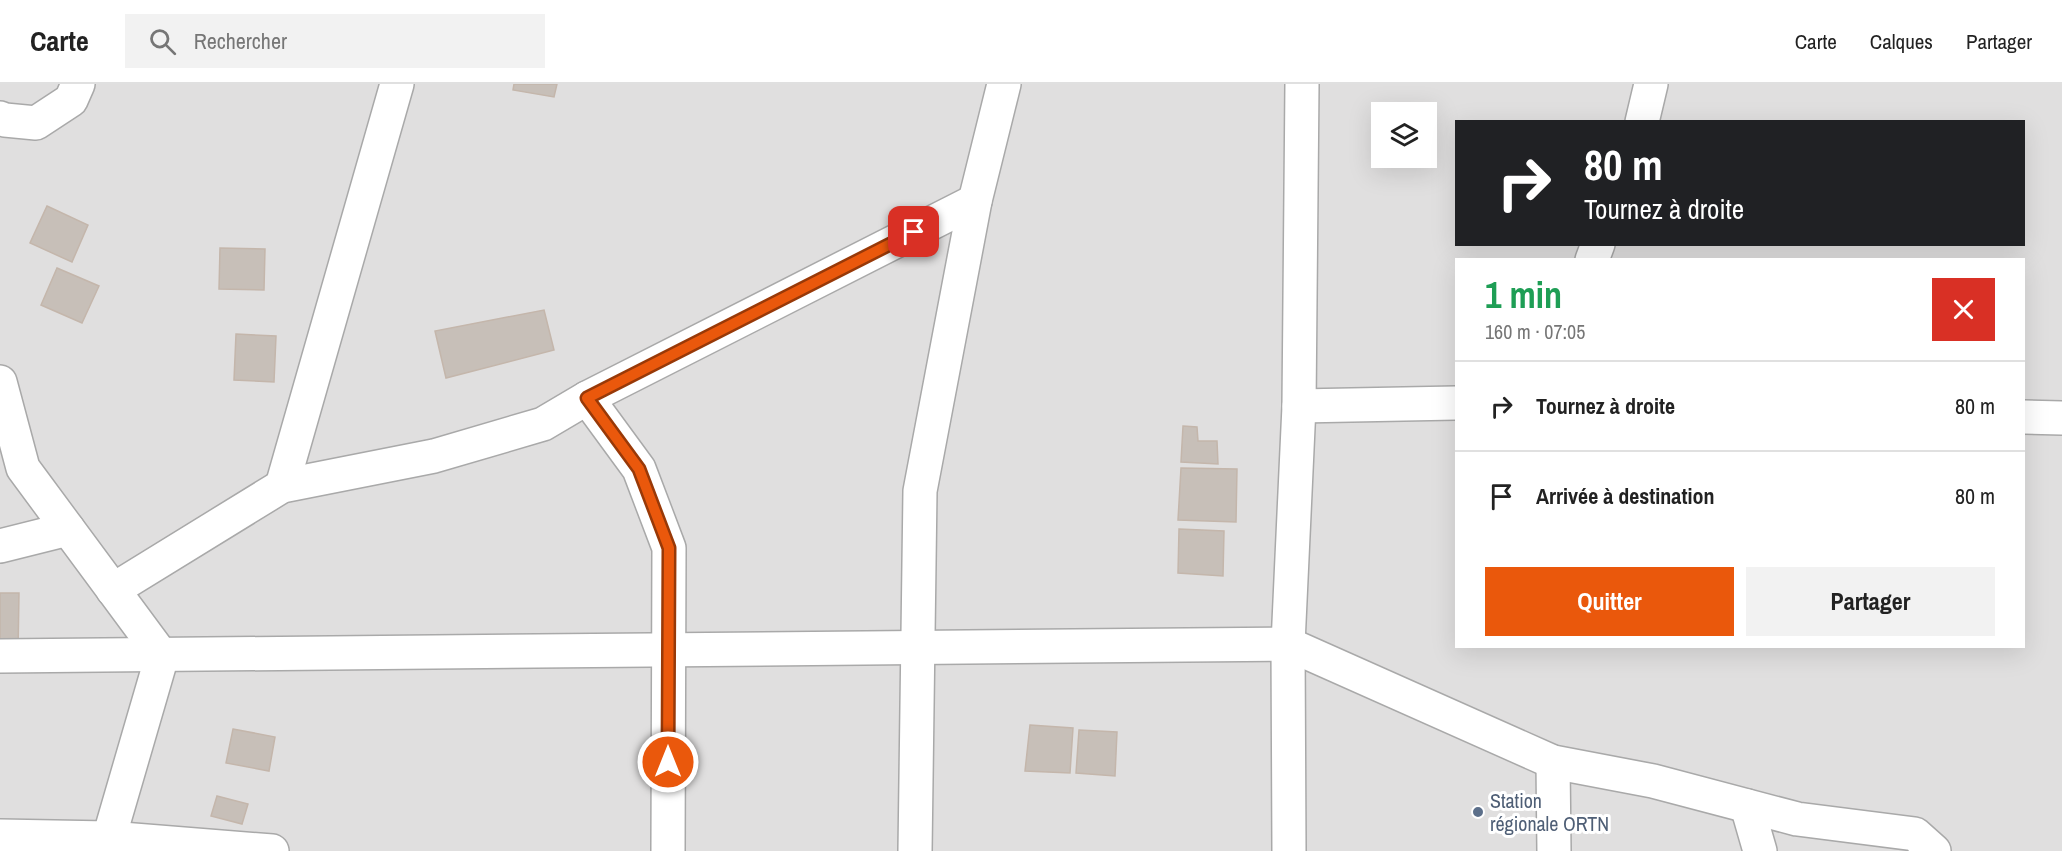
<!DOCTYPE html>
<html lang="fr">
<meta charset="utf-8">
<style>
:root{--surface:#fff;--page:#f2f2f2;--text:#222;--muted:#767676;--line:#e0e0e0;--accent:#ea580c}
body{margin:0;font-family:"Archivo Narrow",sans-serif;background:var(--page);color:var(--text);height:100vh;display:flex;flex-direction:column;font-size:22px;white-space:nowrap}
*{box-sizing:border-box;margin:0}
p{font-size:20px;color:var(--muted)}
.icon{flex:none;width:33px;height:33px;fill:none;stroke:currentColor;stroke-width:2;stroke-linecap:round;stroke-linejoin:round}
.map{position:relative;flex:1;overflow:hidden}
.details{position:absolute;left:1455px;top:174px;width:570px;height:390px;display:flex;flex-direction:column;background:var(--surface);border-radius:0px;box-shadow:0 6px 24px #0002}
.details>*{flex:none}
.top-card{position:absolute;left:1455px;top:36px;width:570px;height:126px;border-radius:0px;box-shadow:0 6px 24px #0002;background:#202124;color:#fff;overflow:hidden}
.controls{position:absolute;left:1371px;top:18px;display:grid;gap:12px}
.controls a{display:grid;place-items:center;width:66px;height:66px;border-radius:0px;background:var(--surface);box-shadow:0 6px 24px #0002;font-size:30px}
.pin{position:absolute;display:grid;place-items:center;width:51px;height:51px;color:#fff;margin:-26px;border-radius:12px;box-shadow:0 3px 9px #0006}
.me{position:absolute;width:66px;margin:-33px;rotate:0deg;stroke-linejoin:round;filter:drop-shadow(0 0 4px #0008)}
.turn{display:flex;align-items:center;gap:21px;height:126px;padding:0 30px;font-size:27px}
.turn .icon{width:78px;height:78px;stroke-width:2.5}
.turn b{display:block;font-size:42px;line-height:51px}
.round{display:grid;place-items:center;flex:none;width:63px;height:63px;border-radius:0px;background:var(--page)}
.headline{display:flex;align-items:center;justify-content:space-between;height:102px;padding:0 30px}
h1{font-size:36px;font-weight:700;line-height:45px;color:#1e9e55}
.primary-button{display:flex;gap:12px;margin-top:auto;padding:12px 30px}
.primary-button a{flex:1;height:69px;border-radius:0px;background:var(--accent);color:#fff;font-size:24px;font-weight:700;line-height:69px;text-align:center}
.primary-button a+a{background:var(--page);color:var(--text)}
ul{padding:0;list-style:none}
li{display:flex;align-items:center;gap:18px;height:90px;padding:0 30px;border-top:2px solid var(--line)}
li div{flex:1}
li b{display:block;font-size:22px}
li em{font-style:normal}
header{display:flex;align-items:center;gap:36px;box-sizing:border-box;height:84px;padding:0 30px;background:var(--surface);border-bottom:2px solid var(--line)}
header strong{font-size:28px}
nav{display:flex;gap:33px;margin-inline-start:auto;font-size:21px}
.search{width:420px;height:54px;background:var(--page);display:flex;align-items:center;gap:15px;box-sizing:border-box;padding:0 21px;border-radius:0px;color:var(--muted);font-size:22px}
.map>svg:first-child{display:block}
.residential{fill:#e0dfdf;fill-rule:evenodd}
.building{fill:#c7bfb8;stroke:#c4b6ab;stroke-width:1.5}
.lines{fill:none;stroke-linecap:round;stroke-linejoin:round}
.minor-casing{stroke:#a9a9a9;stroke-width:36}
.minor{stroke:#fff;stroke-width:33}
.route-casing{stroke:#983908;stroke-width:15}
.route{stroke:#ea580c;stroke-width:10}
.service-dot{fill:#5c6f8a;stroke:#fff;stroke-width:2}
.labels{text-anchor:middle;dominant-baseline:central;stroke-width:6;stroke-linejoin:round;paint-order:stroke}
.service-label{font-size:20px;fill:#4e5e75;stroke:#fff;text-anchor:start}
</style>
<header>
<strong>Carte</strong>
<div class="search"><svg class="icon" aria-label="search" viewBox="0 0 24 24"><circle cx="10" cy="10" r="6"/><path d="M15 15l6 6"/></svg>Rechercher</div>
<nav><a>Carte</a><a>Calques</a><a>Partager</a></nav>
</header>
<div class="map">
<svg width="2062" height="767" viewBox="0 0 2062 767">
<rect width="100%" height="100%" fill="#f2efe9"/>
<!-- residential -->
<path class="residential" d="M0,0H2062V767H0ZM1382,28H1426V74H1382ZM1456,38H2024V160H1456ZM1456,176H2024V562H1456Z"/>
<!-- building -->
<g class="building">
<polygon points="514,0 557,0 554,13 513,6"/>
<polygon points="47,122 88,141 72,178 30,159"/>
<polygon points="220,164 265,165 264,206 219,205"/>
<polygon points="57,184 99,202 82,239 41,221"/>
<polygon points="544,226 554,266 446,294 435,247"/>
<polygon points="236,250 276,252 274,298 234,296"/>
<polygon points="1183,342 1197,343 1198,357 1217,357 1218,380 1181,378"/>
<polygon points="1181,384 1237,385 1236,438 1178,436"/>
<polygon points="1179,445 1224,447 1223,492 1178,489"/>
<polygon points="0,509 19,509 18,568 0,568"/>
<polygon points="1030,641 1073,644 1070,689 1025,687"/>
<polygon points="233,645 275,653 269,687 226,679"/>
<polygon points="1079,646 1117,648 1115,692 1076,689"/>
<polygon points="217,712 248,720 242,740 211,732"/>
</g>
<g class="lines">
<defs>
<g id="minor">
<polyline points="0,34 5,36 36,39 71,16 78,0"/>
<polyline points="1642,38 1651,0"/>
<polyline points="1592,176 1598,160"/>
<polyline points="0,298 23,384 162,572"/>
<polyline points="587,314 639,385 669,464 668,767"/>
<polyline points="1299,322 1456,319"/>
<polyline points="2024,333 2062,334"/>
<polyline points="282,402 397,0"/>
<polyline points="0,462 68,445"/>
<polyline points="113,506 282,402 434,372 543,340 587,314 975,117"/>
<polyline points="0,572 1288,560 1553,678 1653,697 1797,735 1915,750 1934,767"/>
<polyline points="1553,678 1554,767"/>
<polyline points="1747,722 1760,767"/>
<polyline points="0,752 109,754 272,767"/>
<polyline points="101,767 109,754 162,572"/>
<polyline points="915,767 920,407 975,117 1004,0"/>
<polyline points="1289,767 1288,560 1299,322 1302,0"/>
</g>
</defs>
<!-- minor casing -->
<use href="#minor" class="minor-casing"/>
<!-- minor -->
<use href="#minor" class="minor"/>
</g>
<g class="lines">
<defs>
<polyline id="route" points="668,678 669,464 639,385 587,314 914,148"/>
</defs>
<!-- route casing -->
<use href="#route" class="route-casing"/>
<!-- route -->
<use href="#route" class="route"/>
</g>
<!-- markers -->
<circle class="service-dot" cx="1478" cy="728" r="6"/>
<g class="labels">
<!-- service labels -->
<g class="service-label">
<text x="1490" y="716">Station<tspan x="1490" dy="23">régionale ORTN</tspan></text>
</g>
</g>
</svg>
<div class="controls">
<a><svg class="icon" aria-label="layers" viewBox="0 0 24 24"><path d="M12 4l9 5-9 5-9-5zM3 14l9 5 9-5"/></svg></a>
</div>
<div class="pin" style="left:914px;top:148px;background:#d93025"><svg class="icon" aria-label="arrive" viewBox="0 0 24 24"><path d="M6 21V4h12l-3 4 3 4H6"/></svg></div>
<svg class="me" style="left:668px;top:678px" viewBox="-20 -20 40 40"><circle r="17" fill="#ea580c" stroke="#fff" stroke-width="3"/><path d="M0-11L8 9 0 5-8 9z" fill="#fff"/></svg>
<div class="top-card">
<div class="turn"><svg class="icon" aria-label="right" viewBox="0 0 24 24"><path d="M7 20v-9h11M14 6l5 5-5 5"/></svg><div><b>80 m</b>Tournez à droite</div></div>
</div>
<section class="details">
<div class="headline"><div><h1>1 min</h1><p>160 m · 07:05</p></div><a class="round" style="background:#d93025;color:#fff"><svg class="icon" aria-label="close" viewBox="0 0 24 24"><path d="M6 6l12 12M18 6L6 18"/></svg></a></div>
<ul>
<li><svg class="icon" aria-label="right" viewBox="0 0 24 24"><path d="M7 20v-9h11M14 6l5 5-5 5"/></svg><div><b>Tournez à droite</b></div><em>80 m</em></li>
<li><svg class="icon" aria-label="arrive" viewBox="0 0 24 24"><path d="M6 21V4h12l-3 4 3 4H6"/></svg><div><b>Arrivée à destination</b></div><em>80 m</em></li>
</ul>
<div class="primary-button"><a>Quitter</a><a>Partager</a></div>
</section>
</div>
